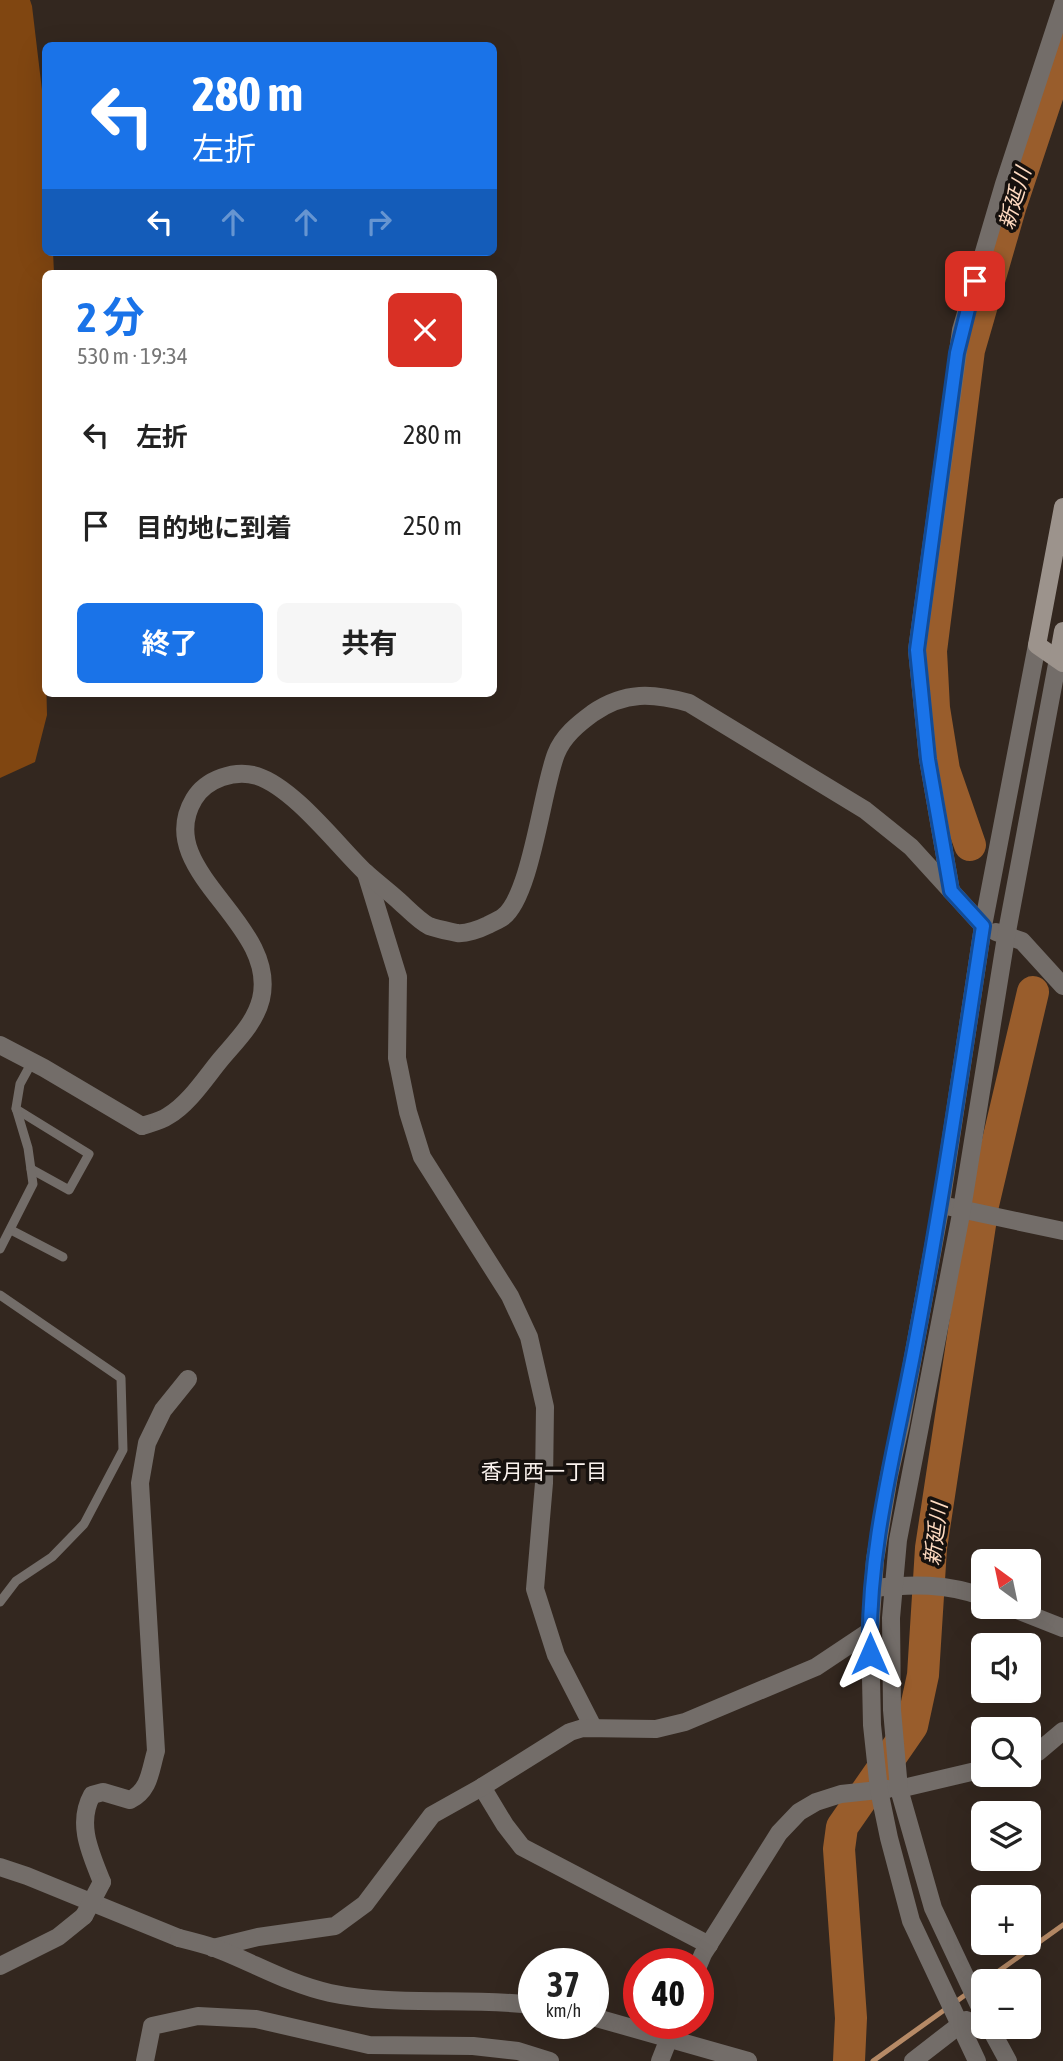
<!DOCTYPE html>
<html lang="ja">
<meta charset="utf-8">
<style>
:root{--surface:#fff;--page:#f6f6f6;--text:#222;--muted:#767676;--accent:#1a73e8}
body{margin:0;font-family:"Asap Condensed","Noto Sans JP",sans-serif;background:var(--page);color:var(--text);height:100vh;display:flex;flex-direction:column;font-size:26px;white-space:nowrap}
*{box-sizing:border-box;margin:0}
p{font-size:23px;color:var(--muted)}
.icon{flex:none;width:38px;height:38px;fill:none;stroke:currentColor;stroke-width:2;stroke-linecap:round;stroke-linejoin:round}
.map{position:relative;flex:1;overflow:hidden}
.drawer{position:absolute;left:42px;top:270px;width:455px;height:427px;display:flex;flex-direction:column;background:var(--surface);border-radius:10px;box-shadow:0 7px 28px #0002}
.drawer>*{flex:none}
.banner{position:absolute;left:42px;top:42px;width:455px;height:214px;border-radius:10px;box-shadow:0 7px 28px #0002;background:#1a73e8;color:#fff;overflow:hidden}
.needle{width:46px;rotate:327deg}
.buttons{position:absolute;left:971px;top:1549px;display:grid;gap:14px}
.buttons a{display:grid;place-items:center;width:70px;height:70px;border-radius:10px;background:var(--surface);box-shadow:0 7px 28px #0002;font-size:35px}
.speed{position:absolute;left:518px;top:1948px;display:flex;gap:14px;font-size:35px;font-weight:700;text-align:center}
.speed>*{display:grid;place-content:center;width:91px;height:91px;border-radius:50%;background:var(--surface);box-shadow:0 7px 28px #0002;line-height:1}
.speed small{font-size:18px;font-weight:400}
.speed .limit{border:10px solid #d22;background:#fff;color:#111}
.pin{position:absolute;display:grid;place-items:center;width:60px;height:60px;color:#fff;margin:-30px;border-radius:14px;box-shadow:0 4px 10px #0006}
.me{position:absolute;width:77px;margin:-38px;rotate:0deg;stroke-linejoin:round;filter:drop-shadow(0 0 5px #0008)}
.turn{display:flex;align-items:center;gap:24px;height:147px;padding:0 35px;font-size:32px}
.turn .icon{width:91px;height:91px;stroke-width:2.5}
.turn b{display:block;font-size:49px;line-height:60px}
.lanes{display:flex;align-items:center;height:66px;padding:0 35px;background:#0003;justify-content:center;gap:35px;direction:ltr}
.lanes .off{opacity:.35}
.round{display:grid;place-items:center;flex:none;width:74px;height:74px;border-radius:10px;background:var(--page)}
.summary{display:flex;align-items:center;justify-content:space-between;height:119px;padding:0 35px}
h1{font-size:42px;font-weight:700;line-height:52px;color:var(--accent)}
.cta{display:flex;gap:14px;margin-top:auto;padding:14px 35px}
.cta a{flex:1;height:80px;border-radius:10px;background:var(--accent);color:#fff;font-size:28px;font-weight:700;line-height:80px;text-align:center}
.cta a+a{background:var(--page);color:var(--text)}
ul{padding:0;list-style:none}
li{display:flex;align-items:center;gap:21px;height:91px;padding:0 35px}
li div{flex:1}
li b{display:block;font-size:26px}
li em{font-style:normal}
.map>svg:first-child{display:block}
.forest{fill:#804611}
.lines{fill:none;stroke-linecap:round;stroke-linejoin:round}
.stream{stroke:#b68a66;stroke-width:5}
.river{stroke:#995d2c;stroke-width:32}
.service{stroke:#736d69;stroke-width:9}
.minor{stroke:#736d69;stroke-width:18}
.tertiary{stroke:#736d69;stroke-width:18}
.secondary{stroke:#9c938c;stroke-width:18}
.minor-bridge{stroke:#736d69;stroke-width:18}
.route-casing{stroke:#114b97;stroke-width:18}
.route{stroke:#1a73e8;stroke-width:12}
.labels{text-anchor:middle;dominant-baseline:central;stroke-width:7;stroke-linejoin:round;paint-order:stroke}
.water-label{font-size:21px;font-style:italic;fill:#ffdbc1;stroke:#16110e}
.neighbourhood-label{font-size:21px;fill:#fbf3ee;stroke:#16110e}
</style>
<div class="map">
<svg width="1063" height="2061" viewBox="0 0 1063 2061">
<rect width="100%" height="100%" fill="#33271f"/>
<!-- forest -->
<polygon class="forest" points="0,0 30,0 32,6 46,124 46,252 53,252 54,273 46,273 46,479 42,516 47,715 35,762 0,778"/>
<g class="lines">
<!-- stream -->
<polyline class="stream" points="873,2061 1063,1925"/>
<!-- river -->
<g class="river">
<polyline points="970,845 944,770 934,708 931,651 969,350 1010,208 1063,49"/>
<polyline points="849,2061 851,2018 839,1849 842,1827 912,1726 923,1675 931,1548 983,1205 1033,992"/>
</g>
<!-- service -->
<g class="service">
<polyline points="16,1109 89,1154 69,1190 31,1169"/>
<polyline points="11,1230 63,1257"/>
<polyline points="0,1249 33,1184 28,1148 16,1108 20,1084 32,1062"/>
<polyline points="0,1295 121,1378 123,1450 84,1524 52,1557 16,1581 0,1602"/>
</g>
<!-- minor -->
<g class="minor">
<polyline points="366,873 398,977 397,1058 408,1112 422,1157 510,1296 529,1337 545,1407 544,1483 535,1589 556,1655 593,1727"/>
<polyline points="951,891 928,759 917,650 961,330 1004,184 1063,4"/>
<path d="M142,1126C151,1123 161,1121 168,1116C189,1104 206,1077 221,1059C237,1040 255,1023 261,999C279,922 151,871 194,799C206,779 235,769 257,776C294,788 337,845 365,872C376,882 388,891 399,901C408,909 419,921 429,926C437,929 448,931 457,933C466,934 480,929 488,925C493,922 499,920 503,917C531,896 542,790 556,754C563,736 578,724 593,713C625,691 653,693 689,703L865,810L911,847L983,926"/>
<path d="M873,1588C912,1584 946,1583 984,1597"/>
<polyline points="1007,1606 1063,1628"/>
<polyline points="1029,1756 1038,1752 1063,1731"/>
<polyline points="482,1787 505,1825 522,1847 709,1945"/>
<polyline points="899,1789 984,1769"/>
<polyline points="0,1867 27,1876 179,1938"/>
<path d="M102,1882C91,1854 76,1824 92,1795L103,1792L130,1800C150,1790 150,1771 156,1751L140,1483L147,1443L163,1410L188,1379"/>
<polyline points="213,1948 258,1937 335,1926 365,1904 432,1815 482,1787 570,1732 583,1728 656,1729 685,1722 816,1667 870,1631"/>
<polyline points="0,1966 58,1937 84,1916"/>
<polyline points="145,2061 152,2026 198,2016 256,2019 369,2045 473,2046 518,2051 550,2061"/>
</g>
<!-- tertiary -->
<g class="tertiary">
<polyline points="996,932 1022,941 1063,986"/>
<polyline points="0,1045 44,1068 142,1126"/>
<polyline points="951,1207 1063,1231"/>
<path d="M179,1938C191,1941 203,1944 215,1948C254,1963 289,1984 330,1993C397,2007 466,1997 534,2005"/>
<polyline points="698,1966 703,1954 779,1833 799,1812 816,1802 841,1794 888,1789"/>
<polyline points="984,2016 933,1908 899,1789 892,1710 891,1618 898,1540 962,1209 1006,937 1058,659"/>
<polyline points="593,2017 748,2061"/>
<polyline points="989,2026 1008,2061"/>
<polyline points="660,2061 675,2023"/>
<polyline points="913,2061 966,2020"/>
<polyline points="977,2061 911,1921 889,1838 879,1790 872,1725 870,1631 875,1560 889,1476 901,1423 941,1204 983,926 1037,645"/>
</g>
<!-- secondary -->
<g class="secondary">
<polyline points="1063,507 1037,645 1063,663"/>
<polyline points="1058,659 1063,631"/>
</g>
<!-- minor-bridge -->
<polyline class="minor-bridge" points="84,1916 102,1882"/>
</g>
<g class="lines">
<defs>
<path id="route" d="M870,1654C867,1548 897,1443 916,1340C942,1202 962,1064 983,926L951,891L928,759L917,650L957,353L975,281"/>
</defs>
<!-- route casing -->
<use href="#route" class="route-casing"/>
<!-- route -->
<use href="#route" class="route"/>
</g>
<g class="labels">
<!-- water labels -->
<g class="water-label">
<text transform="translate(1014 198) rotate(-73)">新延川</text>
<text transform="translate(935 1534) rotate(-83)">新延川</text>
</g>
<!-- neighbourhood labels -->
<g class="neighbourhood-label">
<text x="544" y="1471">香月西一丁目</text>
</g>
</g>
</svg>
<div class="buttons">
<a><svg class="needle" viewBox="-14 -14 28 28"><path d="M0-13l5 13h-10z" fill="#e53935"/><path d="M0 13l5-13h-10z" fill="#767676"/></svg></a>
<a><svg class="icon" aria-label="sound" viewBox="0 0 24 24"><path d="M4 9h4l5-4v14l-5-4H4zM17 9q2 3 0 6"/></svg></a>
<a><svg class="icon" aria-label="search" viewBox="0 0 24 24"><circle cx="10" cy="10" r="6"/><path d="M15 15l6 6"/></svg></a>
<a><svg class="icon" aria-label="layers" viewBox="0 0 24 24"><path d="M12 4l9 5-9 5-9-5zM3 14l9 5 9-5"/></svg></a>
<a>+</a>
<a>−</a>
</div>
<div class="speed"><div>37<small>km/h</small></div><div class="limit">40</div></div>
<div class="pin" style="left:975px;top:281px;background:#d93025"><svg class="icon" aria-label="arrive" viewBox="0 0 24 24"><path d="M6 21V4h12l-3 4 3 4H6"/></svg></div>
<svg class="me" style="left:870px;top:1654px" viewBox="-20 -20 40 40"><path d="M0-17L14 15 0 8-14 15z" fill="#1a73e8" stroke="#fff" stroke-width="4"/></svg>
<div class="banner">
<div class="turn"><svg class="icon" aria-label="left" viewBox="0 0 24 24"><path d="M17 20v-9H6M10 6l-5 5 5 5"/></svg><div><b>280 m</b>左折</div></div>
<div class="lanes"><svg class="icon" aria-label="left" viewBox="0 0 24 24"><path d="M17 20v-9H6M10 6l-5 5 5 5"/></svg><svg class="icon off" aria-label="ahead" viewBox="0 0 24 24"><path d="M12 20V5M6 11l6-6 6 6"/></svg><svg class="icon off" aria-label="ahead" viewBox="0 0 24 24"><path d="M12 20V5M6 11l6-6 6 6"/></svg><svg class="icon off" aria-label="right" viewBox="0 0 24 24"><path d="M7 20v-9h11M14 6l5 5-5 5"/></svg></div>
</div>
<section class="drawer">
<div class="summary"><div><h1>2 分</h1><p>530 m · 19:34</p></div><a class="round" style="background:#d93025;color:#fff"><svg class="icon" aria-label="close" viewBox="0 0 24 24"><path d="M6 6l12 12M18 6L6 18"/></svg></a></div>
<ul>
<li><svg class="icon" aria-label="left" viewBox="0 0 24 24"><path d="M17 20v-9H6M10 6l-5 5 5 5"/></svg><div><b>左折</b></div><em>280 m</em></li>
<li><svg class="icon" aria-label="arrive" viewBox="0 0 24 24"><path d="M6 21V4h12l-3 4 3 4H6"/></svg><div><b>目的地に到着</b></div><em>250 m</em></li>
</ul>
<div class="cta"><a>終了</a><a>共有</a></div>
</section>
</div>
